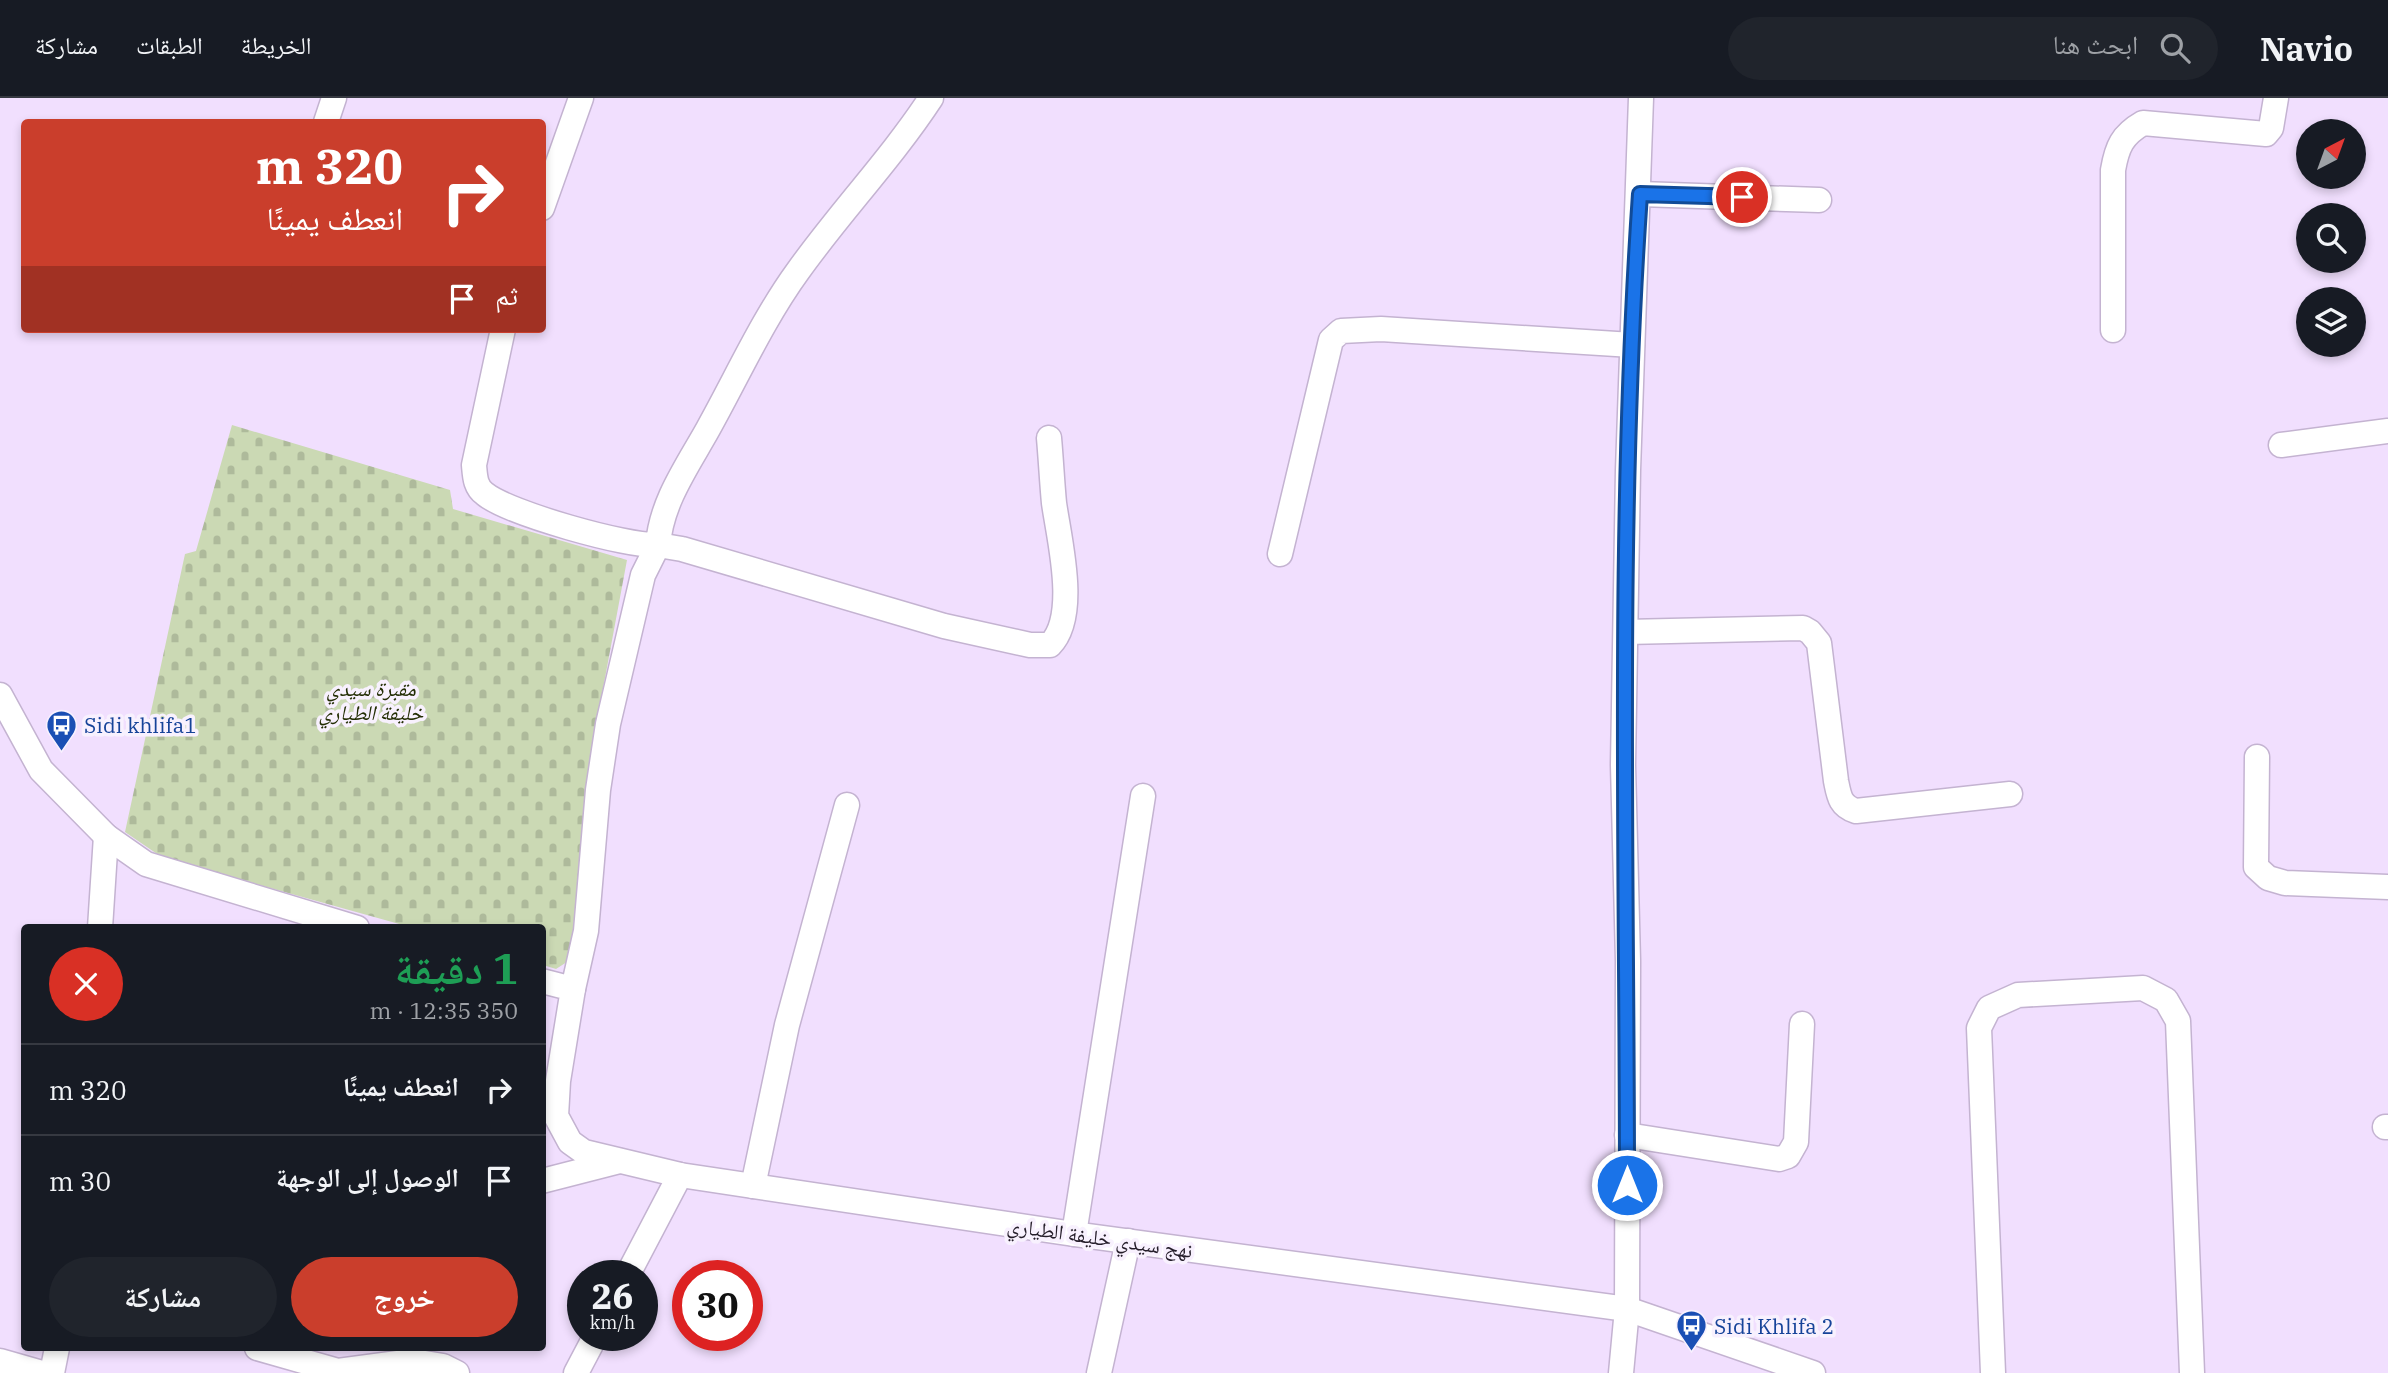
<!DOCTYPE html>
<html lang="ar">
<meta charset="utf-8">
<style>
:root{--surface:#171b24;--page:#20242c;--text:#f1f3f6;--muted:#9ea1a6;--line:#363941;--accent:#ca3e2c}
body{margin:0;font-family:"IBM Plex Serif","Noto Naskh Arabic",serif;background:var(--page);color:var(--text);direction:rtl;height:100vh;display:flex;flex-direction:column;font-size:26px;white-space:nowrap}
*{box-sizing:border-box;margin:0}
p{font-size:23px;color:var(--muted)}
.icon{flex:none;width:38px;height:38px;fill:none;stroke:currentColor;stroke-width:2;stroke-linecap:round;stroke-linejoin:round}
.map{position:relative;flex:1;overflow:hidden;direction:ltr}
.side{position:absolute;left:21px;top:826px;width:525px;height:427px;display:flex;flex-direction:column;background:var(--surface);border-radius:7px;box-shadow:0 4px 10px #0003;direction:rtl}
.side>*{flex:none}
.hud{position:absolute;left:21px;top:21px;width:525px;height:214px;border-radius:7px;box-shadow:0 4px 10px #0003;direction:rtl;background:#ca3e2c;color:#fff;overflow:hidden}
.needle{width:46px;rotate:41deg}
.buttons{position:absolute;left:2296px;top:21px;display:grid;gap:14px}
.buttons a{display:grid;place-items:center;width:70px;height:70px;border-radius:50%;background:var(--surface);box-shadow:0 4px 10px #0003;font-size:35px}
.speed{position:absolute;left:567px;top:1162px;display:flex;gap:14px;font-size:35px;font-weight:700;text-align:center}
.speed>*{display:grid;place-content:center;width:91px;height:91px;border-radius:50%;background:var(--surface);box-shadow:0 4px 10px #0003;line-height:1}
.speed small{font-size:18px;font-weight:400}
.speed .limit{border:10px solid #d22;background:#fff;color:#111}
.pin{position:absolute;display:grid;place-items:center;width:60px;height:60px;color:#fff;margin:-30px;border:4px solid #fff;border-radius:50%;box-shadow:0 2px 7px #0007}
.me{position:absolute;width:77px;margin:-38px;rotate:0deg;stroke-linejoin:round;filter:drop-shadow(0 0 5px #0008)}
.turn{display:flex;align-items:center;gap:24px;height:147px;padding:0 28px;font-size:32px}
.turn .icon{width:91px;height:91px;stroke-width:2.5}
.turn b{display:block;font-size:49px;line-height:60px}
.then{display:flex;align-items:center;height:66px;padding:0 28px;background:#0003;gap:14px;font-size:26px}
.round{display:grid;place-items:center;flex:none;width:74px;height:74px;border-radius:37px;background:var(--page)}
.summary{display:flex;align-items:center;justify-content:space-between;height:119px;padding:0 28px}
h1{font-size:42px;font-weight:700;line-height:52px;color:#1e9e55}
.button{display:flex;gap:14px;margin-top:auto;padding:14px 28px}
.button a{flex:1;height:80px;border-radius:42px;background:var(--accent);color:#fff;font-size:28px;font-weight:700;line-height:80px;text-align:center}
.button a+a{background:var(--page);color:var(--text)}
ul{padding:0;list-style:none}
li{display:flex;align-items:center;gap:21px;height:91px;padding:0 28px;border-top:2px solid var(--line)}
li div{flex:1}
li b{display:block;font-size:26px}
li em{font-style:normal}
header{display:flex;align-items:center;gap:42px;box-sizing:border-box;height:98px;padding:0 35px;background:var(--surface);border-bottom:2px solid var(--line)}
header strong{font-size:33px}
nav{display:flex;gap:38px;margin-inline-start:auto;font-size:24px}
.search{width:490px;height:63px;background:var(--page);display:flex;align-items:center;gap:18px;box-sizing:border-box;padding:0 24px;border-radius:38px;color:var(--muted);font-size:26px}
.map>svg:first-child{display:block}
.cemetery{fill:url(#cemetery-stones)}
.lines{fill:none;stroke-linecap:round;stroke-linejoin:round}
.street-casing{stroke:#c4b3d1;stroke-width:27}
.street{stroke:#fff;stroke-width:24}
.route-casing{stroke:#114b97;stroke-width:18}
.route{stroke:#1a73e8;stroke-width:12}
.labels{text-anchor:middle;dominant-baseline:central;stroke-width:7;stroke-linejoin:round;paint-order:stroke}
.park-label{font-size:21px;font-style:italic;fill:#232e04;stroke:#f8f1fe}
.transit-label{font-size:21px;fill:#164399;stroke:#f8f1fe;text-anchor:start}
.street-label{font-size:21px;fill:#241d29;stroke:#f8f1fe}
</style>
<header>
<strong>Navio</strong>
<div class="search"><svg class="icon" aria-label="search" viewBox="0 0 24 24"><circle cx="10" cy="10" r="6"/><path d="M15 15l6 6"/></svg>ابحث هنا</div>
<nav><a>الخريطة</a><a>الطبقات</a><a>مشاركة</a></nav>
</header>
<div class="map">
<svg width="2388" height="1275" viewBox="0 0 2388 1275">
<defs>
<pattern id="cemetery-stones" width="16" height="16" patternUnits="userSpaceOnUse" patternTransform="scale(1.75)"><rect width="16" height="16" fill="#cbd9b4"/><path d="M2 7V4a2 2 0 0 1 4 0v3zM10 15v-3a2 2 0 0 1 4 0v3z" fill="#aeba9b"/></pattern>
</defs>
<rect width="100%" height="100%" fill="#f1dffe"/>
<!-- cemetery -->
<polygon class="cemetery" points="232,327 450,392 453,411 627,462 591,655 570,862 556,871 543,867 542,830 410,829 163,760 125,734 185,456 196,453"/>
<g class="lines">
<defs>
<g id="street">
<polyline points="326,24 334,0"/>
<polyline points="1640,96 1819,102"/>
<polyline points="542,110 581,0"/>
<path d="M503,231L474,367C475,378 475,389 485,396C508,415 628,449 658,447C661,404 688,367 708,331C737,279 763,221 798,173C840,114 891,61 931,0"/>
<path d="M2113,232V72C2117,49 2122,37 2143,25L2266,36L2271,30L2276,0"/>
<polyline points="2281,347 2388,333"/>
<polyline points="1280,456 1331,242 1341,233 1381,231 1632,247"/>
<path d="M1626,534L1803,530L1810,534L1819,545L1836,683C1839,698 1840,708 1856,713L2010,696"/>
<polyline points="0,597 41,672 106,738 146,766 357,830"/>
<polyline points="2257,659 2256,769 2268,780 2285,785 2388,789"/>
<polyline points="100,830 106,738"/>
<polyline points="542,883 573,891 558,983 556,1018 570,1044 584,1054 680,1077 1074,1136 1627,1211 1813,1275"/>
<path d="M573,891L586,833L598,692L608,626L643,477L658,447L682,451L944,528L1030,547H1050C1079,518 1059,441 1054,405C1052,384 1051,362 1049,340"/>
<polyline points="2385,1029 2388,1029"/>
<polyline points="1627,1037 1779,1061 1788,1058 1796,1044 1802,926"/>
<polyline points="542,1083 620,1063"/>
<polyline points="753,1088 787,927 847,707"/>
<polyline points="1074,1136 1143,698"/>
<polyline points="627,1178 680,1077"/>
<polyline points="257,1250 338,1273 413,1263 443,1268 457,1275"/>
<polyline points="0,1263 42,1275"/>
<polyline points="52,1275 57,1250"/>
<polyline points="576,1275 596,1237"/>
<polyline points="1099,1275 1128,1143"/>
<polyline points="1621,1275 1627,1211 1628,863 1623,667 1628,372 1641,0"/>
<polyline points="1993,1275 1979,930 1989,910 2018,897 2143,890 2166,902 2178,923 2192,1275"/>
</g>
</defs>
<!-- street casing -->
<use href="#street" class="street-casing"/>
<!-- street -->
<use href="#street" class="street"/>
</g>
<g class="lines">
<defs>
<path id="route" d="M1627,1087C1627,756 1617,426 1640,96L1742,99"/>
</defs>
<!-- route casing -->
<use href="#route" class="route-casing"/>
<!-- route -->
<use href="#route" class="route"/>
</g>
<!-- icons -->
<defs>
<symbol id="bus-pin" viewBox="-11 -11 22 30"><path d="M0 17L-7.5 6A9.5 9.5 0 1 1 7.5 6Z" fill="#1a4fb4" stroke="#f8f1fe"/><path d="M-5-6H5V4H4V6H2V4H-2V6H-4V4H-5ZM-3.5-4V0h7V-4ZM-3.5 1.2v1.5H-2V1.2ZM2 1.2v1.5H3.5V1.2Z" fill="#fff"/></symbol>
</defs>
<g fill-rule="evenodd">
<use href="#bus-pin" x="44" y="610" width="35" height="47"/>
<use href="#bus-pin" x="1674" y="1210" width="35" height="47"/>
</g>
<g class="labels">
<!-- park labels -->
<g class="park-label">
<text x="371" y="590">مقبرة سيدي<tspan x="371" dy="24">خليفة الطياري</tspan></text>
</g>
<!-- transit labels -->
<g class="transit-label">
<text x="84" y="627">Sidi khlifa1</text>
<text x="1714" y="1228">Sidi Khlifa 2</text>
</g>
<!-- street labels -->
<g class="street-label">
<text transform="translate(1100 1139) rotate(8)">نهج سيدي خليفة الطياري</text>
</g>
</g>
</svg>
<div class="buttons">
<a><svg class="needle" viewBox="-14 -14 28 28"><path d="M0-13l5 13h-10z" fill="#e53935"/><path d="M0 13l5-13h-10z" fill="#9ea1a6"/></svg></a>
<a><svg class="icon" aria-label="search" viewBox="0 0 24 24"><circle cx="10" cy="10" r="6"/><path d="M15 15l6 6"/></svg></a>
<a><svg class="icon" aria-label="layers" viewBox="0 0 24 24"><path d="M12 4l9 5-9 5-9-5zM3 14l9 5 9-5"/></svg></a>
</div>
<div class="speed"><div>26<small>km/h</small></div><div class="limit">30</div></div>
<div class="pin" style="left:1742px;top:99px;background:#d93025"><svg class="icon" aria-label="arrive" viewBox="0 0 24 24"><path d="M6 21V4h12l-3 4 3 4H6"/></svg></div>
<svg class="me" style="left:1627px;top:1087px" viewBox="-20 -20 40 40"><circle r="17" fill="#1a73e8" stroke="#fff" stroke-width="3"/><path d="M0-11L8 9 0 5-8 9z" fill="#fff"/></svg>
<div class="hud">
<div class="turn"><svg class="icon" aria-label="right" viewBox="0 0 24 24"><path d="M7 20v-9h11M14 6l5 5-5 5"/></svg><div><b>320 m</b>انعطف يمينًا</div></div>
<div class="then">ثم<svg class="icon" aria-label="arrive" viewBox="0 0 24 24"><path d="M6 21V4h12l-3 4 3 4H6"/></svg></div>
</div>
<section class="side">
<div class="summary"><div><h1>1 دقيقة</h1><p>350 m · 12:35</p></div><a class="round" style="background:#d93025;color:#fff"><svg class="icon" aria-label="close" viewBox="0 0 24 24"><path d="M6 6l12 12M18 6L6 18"/></svg></a></div>
<ul>
<li><svg class="icon" aria-label="right" viewBox="0 0 24 24"><path d="M7 20v-9h11M14 6l5 5-5 5"/></svg><div><b>انعطف يمينًا</b></div><em>320 m</em></li>
<li><svg class="icon" aria-label="arrive" viewBox="0 0 24 24"><path d="M6 21V4h12l-3 4 3 4H6"/></svg><div><b>الوصول إلى الوجهة</b></div><em>30 m</em></li>
</ul>
<div class="button"><a>خروج</a><a>مشاركة</a></div>
</section>
</div>
